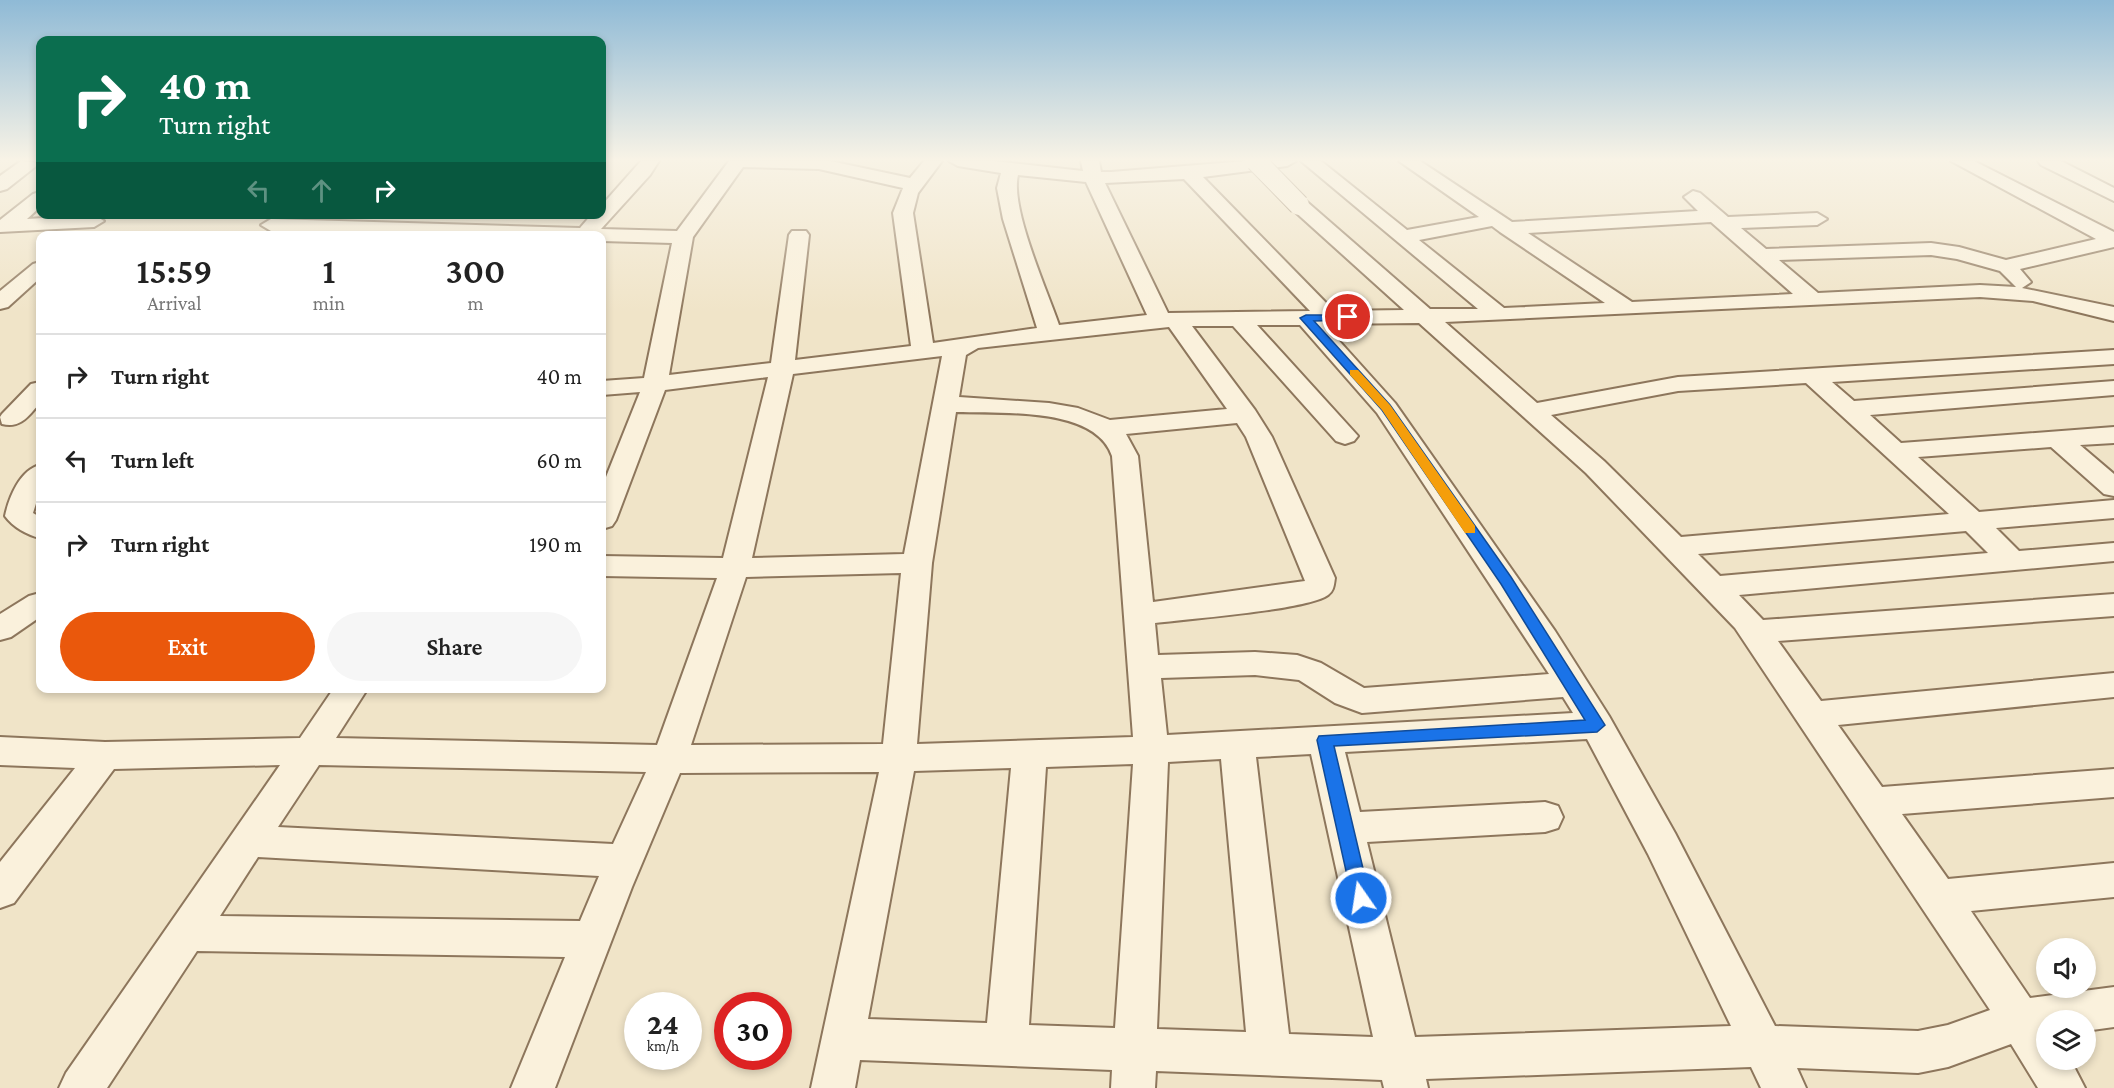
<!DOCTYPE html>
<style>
:root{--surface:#fff;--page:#f6f6f6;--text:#222;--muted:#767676;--line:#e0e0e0;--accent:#ea580c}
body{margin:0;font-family:"Crimson Pro",serif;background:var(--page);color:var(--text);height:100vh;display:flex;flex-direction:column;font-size:22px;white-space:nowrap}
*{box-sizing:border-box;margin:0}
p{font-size:20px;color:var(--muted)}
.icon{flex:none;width:33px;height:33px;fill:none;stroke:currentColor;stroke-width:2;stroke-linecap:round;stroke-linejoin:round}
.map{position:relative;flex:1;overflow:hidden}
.panel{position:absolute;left:36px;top:231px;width:570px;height:462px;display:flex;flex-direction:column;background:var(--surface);border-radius:12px;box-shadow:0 3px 9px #0003}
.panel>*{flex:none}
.top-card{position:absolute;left:36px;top:36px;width:570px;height:183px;border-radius:12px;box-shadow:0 3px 9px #0003;background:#0b6e4f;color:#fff;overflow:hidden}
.buttons{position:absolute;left:2036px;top:938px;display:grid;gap:12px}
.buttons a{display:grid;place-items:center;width:60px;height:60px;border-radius:50%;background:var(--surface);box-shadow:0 3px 9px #0003;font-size:30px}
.speed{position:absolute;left:624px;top:992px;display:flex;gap:12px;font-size:30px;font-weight:700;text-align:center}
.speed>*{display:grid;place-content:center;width:78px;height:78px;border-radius:50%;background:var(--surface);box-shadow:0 3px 9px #0003;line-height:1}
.speed small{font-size:15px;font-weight:400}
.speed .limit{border:9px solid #d22;background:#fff;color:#111}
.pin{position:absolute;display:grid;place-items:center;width:51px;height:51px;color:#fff;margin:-26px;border:3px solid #fff;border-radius:50%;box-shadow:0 2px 6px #0007}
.me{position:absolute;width:66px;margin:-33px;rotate:347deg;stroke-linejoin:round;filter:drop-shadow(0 0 4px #0008)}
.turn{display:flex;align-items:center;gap:21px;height:126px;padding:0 24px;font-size:27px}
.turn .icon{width:78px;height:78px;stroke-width:2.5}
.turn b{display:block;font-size:42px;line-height:51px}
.lanes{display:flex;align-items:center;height:57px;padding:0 24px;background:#0003;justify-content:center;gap:30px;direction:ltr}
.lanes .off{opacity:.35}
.eta{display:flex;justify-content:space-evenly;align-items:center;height:102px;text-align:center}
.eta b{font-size:36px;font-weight:600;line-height:42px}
.cta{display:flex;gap:12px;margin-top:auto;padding:12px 24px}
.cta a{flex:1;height:69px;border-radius:36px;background:var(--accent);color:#fff;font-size:24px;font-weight:600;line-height:69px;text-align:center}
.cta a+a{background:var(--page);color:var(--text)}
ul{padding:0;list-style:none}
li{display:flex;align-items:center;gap:18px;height:84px;padding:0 24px;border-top:2px solid var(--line)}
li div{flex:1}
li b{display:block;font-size:22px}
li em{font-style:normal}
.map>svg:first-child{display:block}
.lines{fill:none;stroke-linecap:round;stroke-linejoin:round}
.minor-casing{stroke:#8d765c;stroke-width:4}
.minor{fill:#faf1dc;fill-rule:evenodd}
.minor-bridge-casing{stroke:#8d765c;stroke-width:22;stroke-linecap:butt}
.minor-bridge{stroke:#faf1dc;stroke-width:20}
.route{fill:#1a73e8;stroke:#114b97;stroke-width:1.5}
.slow{fill:#f59e0b}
</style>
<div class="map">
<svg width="2114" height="1088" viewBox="0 0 2114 1088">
<rect width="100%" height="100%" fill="#f0e4c8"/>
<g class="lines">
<defs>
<g id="minor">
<polygon points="21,161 40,163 7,189 0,191 0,176"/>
<path d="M641,161H659L650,175L601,229L677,231L729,161H830L910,178L924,161H942L918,193L913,213L933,343L1037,328L1003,219L997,188L1001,173L958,166L949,161H994L1083,171L1081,161H1099L1101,172H1111L1246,161H1296L1287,166L1203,177L1334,311L1404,310L1292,209L1290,205L1292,201H1306L1430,309H1478L1301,161H1321L1407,230L1479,217L1399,161H1420L1512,222L1698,211L1684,197L1693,191L1700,193L1728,217L1817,213L1827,219L1817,225L1741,228L1766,249L1931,243L1959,247L2006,260L2096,239L1951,161H1974L2114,232V247L2020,269L2031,282L2022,288L2114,307V321L2033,301L1980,297L1445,322L1537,403L1678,377L2114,350V364L1832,382L1854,401L2114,381V395L1870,415L1901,443L2114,427V443L2080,445L2114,474V496L2104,494L2051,447L1918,457L1979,512L2114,500V518L1996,528L2019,551L2114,543V561L1739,595L1763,620L2114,594V616L1778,641L1821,701L2114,673V697L1838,725L1882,787L2114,769V797L1902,814L1948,879L2114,863V897L1971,911L2030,998L2114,987V1027L2085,1031V1020H2046V1059H2070L2085,1088H2038L2011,1044L1948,1067L1918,1073L1797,1068L1806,1088H1761L1751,1067L1426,1079L1428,1088H1384L1382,1080L1156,1071L1155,1088H1111L1112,1070L860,1060L855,1088H811L879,772L680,773L632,887L555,1088H511L565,957L197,951L107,1088H59L66,1073L280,765L114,769L14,903L0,908V862L75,768L0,765V737L105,742L300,738L334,688H368L336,738L657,745L717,578L602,576V556L723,558L768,377L665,390L616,520L612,526L602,529V487L640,392L602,395V381L644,378L672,243L602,241V236H429L271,231L261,225L271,219L580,228L592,214H602V205ZM743,167L819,169L903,188L893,213L911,346L795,360L809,235L806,231H792L789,235L771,363L669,375L693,237ZM1018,175L1086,182L1147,315L1059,325C1047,290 1010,208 1018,175ZM1184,179L1310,311L1168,313L1105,183ZM1711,222L1793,294L1632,302L1528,233ZM1492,226L1500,232L1605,303L1504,308L1419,240ZM1931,255L1957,259L2000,271L2016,287L1980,285L1818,293L1779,260ZM1419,323L1586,473L1735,628L1990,1010L1948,1025L1918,1031L1775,1026L1675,833L1609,716L1555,631L1395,403L1324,324ZM1257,325H1300L1377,413L1549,674L1364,688L1321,663L1297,655L1255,652L1158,655L1155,623C1188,619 1307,610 1328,595C1334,591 1334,584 1335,578L1272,437L1255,410L1192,326H1233L1336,441L1345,444L1354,441L1358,436ZM1169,327L1227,409L1110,420L1078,408L1049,403L959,397L966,355L978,348ZM942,356L904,554L752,558L793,374ZM1806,383L1949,514L1681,537L1604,461L1551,415L1678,391ZM956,412C1000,414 1095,406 1112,456L1133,737L917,744L932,563ZM1237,423L1246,437L1305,581L1153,602L1138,456L1126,434ZM1966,531L1988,553L1720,576L1698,554ZM901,573L883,744L691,745L746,577ZM1255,675L1299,680L1335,703L1362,713L1563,697L1573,713L1167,735L1161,678ZM1587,739L1648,854L1731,1026L1415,1037L1367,842L1545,832L1558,828L1563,817L1558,806L1545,802L1360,812L1345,752ZM1311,754L1373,1037L1289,1034L1256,757ZM1221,759L1246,1032L1157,1029L1168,762ZM1133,764L1115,1028L1029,1025L1046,767ZM319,765L646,772L613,844L278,827ZM1011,768L987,1023L868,1019L914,771ZM258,857L599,876L580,921L220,916Z"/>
<polygon points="2038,161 2061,161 2114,188 2114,201 2041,165"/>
<polygon points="40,192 40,207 27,219 94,215 104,221 94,227 0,232 0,220 33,194"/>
<polygon points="40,262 40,278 8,307 0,309 0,291 33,264"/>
<path d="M40,382V403C29,415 21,429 2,424L0,417L2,414L31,384Z"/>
<path d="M40,465V491L33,513L40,517V538C27,535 13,527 5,516C9,497 20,470 40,465Z"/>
<polygon points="40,593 40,617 11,637 0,640 0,614 29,596"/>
</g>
</defs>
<!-- minor casing -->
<use href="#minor" class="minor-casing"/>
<!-- minor -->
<use href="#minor" class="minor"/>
<defs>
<polyline id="minor-bridge" points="1256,161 1299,205"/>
</defs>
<!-- minor-bridge casing -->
<use href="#minor-bridge" class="minor-bridge-casing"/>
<!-- minor-bridge -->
<use href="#minor-bridge" class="minor-bridge"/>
</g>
<!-- sky -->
<linearGradient id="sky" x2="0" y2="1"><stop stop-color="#8fbad6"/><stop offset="0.51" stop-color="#f8f3e6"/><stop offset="1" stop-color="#f8f3e6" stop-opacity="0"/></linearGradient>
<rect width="2114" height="313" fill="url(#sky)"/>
<!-- route -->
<polygon class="route" points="1352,315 1352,319 1348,320 1314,321 1390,405 1511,577 1605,725 1597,732 1334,746 1370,898 1367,903 1361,906 1354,903 1352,898 1317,740 1319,736 1585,720 1501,584 1382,410 1300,318 1306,315"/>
<!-- slow -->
<polygon class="slow" points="1350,370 1358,370 1390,405 1475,526 1475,533 1465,533 1382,410 1350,375"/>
</svg>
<div class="buttons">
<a><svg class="icon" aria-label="sound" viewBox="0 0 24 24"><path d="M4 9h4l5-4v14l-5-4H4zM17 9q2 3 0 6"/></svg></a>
<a><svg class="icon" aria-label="layers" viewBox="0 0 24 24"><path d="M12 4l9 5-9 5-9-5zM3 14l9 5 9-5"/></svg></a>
</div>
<div class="speed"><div>24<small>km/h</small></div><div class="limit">30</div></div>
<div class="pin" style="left:1348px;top:317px;background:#d93025"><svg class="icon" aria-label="arrive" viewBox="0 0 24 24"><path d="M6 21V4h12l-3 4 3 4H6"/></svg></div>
<svg class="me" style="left:1361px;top:898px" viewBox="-20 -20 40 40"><circle r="17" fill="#1a73e8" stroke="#fff" stroke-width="3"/><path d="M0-11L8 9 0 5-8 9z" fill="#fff"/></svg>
<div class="top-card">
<div class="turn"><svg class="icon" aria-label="right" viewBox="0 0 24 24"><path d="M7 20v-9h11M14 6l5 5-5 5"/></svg><div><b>40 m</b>Turn right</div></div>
<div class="lanes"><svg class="icon off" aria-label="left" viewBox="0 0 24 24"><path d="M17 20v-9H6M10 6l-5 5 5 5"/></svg><svg class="icon off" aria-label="ahead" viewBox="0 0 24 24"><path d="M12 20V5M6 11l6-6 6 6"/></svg><svg class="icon" aria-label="right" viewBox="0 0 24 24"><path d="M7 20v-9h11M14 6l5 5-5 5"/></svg></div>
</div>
<section class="panel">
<div class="eta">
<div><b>15:59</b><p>Arrival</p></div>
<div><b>1</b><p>min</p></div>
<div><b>300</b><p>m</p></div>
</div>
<ul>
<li><svg class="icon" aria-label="right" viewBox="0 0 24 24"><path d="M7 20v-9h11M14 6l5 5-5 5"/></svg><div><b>Turn right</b></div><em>40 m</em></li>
<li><svg class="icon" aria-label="left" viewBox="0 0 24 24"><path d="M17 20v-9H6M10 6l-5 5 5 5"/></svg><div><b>Turn left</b></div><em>60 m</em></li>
<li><svg class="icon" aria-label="right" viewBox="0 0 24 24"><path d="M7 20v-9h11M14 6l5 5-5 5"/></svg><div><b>Turn right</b></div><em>190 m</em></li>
</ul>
<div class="cta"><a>Exit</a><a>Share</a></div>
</section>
</div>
